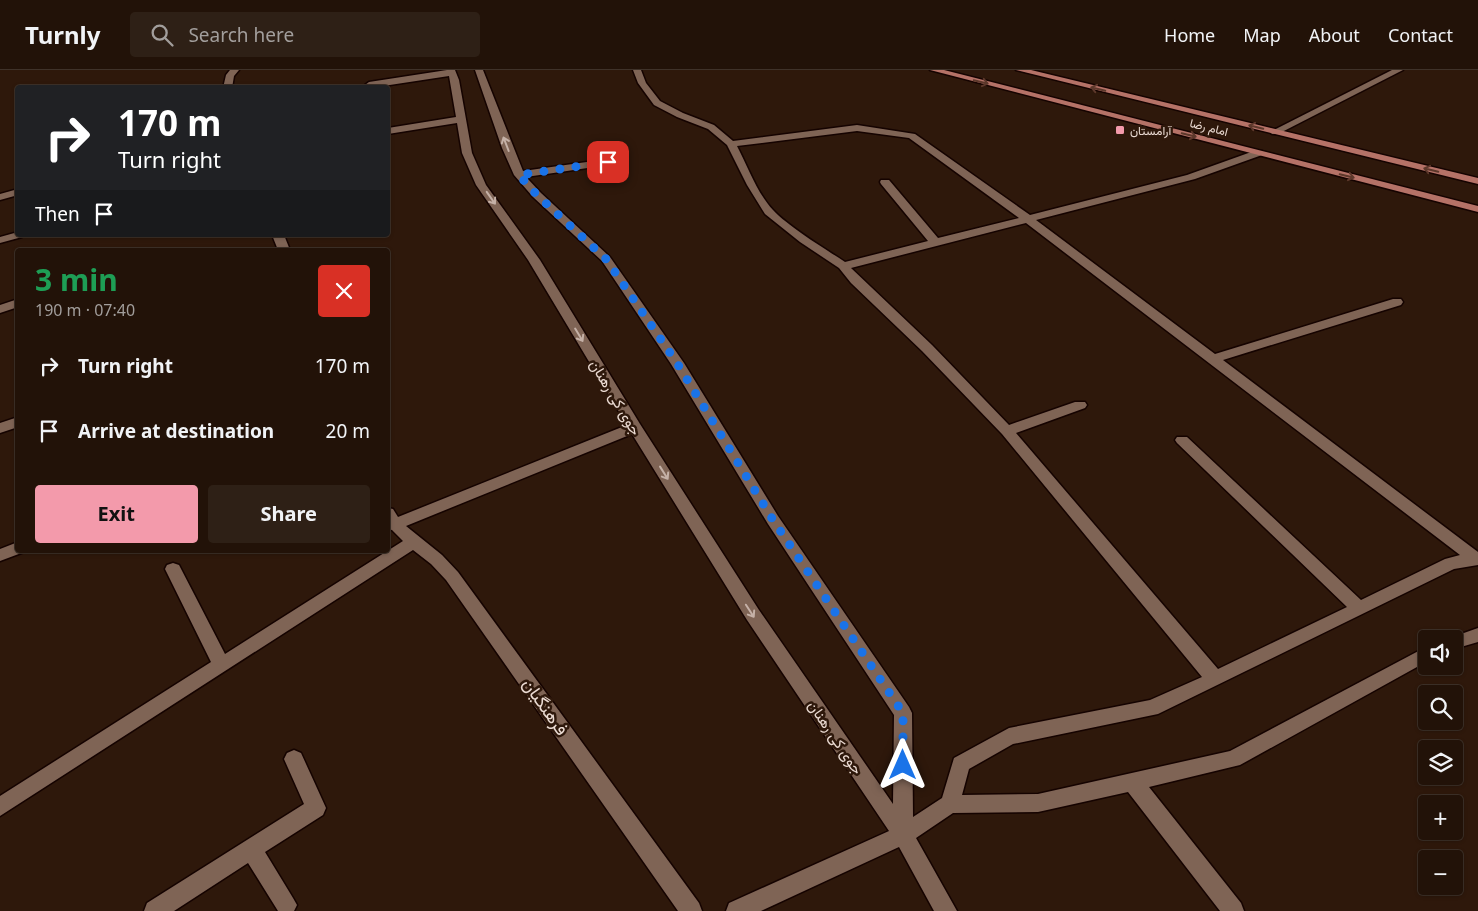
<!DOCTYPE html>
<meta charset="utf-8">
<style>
:root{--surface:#221208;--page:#2e2016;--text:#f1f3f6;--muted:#a29e9c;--line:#3f3229;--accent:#f39aab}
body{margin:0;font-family:"Noto Sans",Vazirmatn,sans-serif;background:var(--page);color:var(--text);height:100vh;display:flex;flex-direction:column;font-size:19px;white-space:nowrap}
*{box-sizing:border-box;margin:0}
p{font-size:16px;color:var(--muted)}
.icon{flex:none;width:28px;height:28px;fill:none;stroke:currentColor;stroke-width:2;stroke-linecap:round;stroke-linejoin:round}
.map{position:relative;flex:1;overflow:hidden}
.drawer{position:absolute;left:15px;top:178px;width:375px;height:305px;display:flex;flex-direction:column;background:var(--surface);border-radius:5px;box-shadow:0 1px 4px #0004,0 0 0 1px var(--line)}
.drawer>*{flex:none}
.guide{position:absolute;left:15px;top:15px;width:375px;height:152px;border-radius:5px;box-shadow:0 1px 4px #0004,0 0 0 1px var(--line);background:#202124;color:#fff;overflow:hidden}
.fabs{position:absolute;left:1418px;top:560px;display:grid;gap:10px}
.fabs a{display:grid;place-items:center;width:45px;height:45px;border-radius:5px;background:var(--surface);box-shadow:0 1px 4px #0004,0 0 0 1px var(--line);font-size:25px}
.pin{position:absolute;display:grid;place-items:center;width:42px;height:42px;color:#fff;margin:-21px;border-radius:10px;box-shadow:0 2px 8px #0006}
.me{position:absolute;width:55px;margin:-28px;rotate:0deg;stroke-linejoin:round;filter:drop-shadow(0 0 4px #0008)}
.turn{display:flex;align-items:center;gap:18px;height:105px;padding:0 20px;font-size:22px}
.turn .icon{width:65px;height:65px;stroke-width:2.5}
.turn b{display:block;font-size:35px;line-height:42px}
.then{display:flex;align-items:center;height:48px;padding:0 20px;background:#0003;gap:10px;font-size:19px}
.round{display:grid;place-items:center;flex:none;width:52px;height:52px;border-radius:5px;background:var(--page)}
.head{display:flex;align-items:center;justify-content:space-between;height:85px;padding:0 20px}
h1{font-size:30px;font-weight:700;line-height:38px;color:#1e9e55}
.button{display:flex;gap:10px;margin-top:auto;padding:10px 20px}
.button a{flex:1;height:58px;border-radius:5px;background:var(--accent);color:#111;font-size:20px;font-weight:700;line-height:58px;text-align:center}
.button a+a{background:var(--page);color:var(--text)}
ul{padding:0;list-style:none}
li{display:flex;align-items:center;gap:15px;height:65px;padding:0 20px}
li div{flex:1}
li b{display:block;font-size:19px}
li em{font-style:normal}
header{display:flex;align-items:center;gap:30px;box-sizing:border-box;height:70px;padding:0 25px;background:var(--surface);border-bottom:1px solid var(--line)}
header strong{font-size:24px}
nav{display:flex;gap:28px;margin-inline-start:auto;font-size:18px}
.search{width:350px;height:45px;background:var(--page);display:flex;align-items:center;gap:12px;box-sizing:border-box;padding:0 18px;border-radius:5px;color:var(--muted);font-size:19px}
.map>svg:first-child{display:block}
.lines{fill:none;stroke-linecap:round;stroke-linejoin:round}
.minor-casing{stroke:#150300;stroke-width:3}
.major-casing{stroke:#150300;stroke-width:3}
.minor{fill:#7f6455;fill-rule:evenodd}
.major{fill:#b57267;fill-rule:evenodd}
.oneway{stroke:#5d382b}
.oneway2{stroke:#c5b1a7}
.route{stroke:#1a73e8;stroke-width:9;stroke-dasharray:0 16.2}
.poi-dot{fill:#f39aab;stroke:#2e180b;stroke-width:2}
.labels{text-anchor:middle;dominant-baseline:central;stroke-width:5;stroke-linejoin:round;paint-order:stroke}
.far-street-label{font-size:12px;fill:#ebdbd3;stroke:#2e180b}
.far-poi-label{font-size:12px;fill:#ebdbd3;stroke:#2e180b;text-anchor:start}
.street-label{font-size:15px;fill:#ebdbd3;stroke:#2e180b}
.near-street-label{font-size:18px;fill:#ebdbd3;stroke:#2e180b}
</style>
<header>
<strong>Turnly</strong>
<div class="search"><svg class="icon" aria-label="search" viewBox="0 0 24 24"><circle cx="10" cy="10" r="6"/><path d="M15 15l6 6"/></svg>Search here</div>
<nav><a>Home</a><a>Map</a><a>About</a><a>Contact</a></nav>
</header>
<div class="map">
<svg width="1478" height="841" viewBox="0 0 1478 841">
<rect width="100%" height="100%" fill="#2e180b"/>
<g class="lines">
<defs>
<g id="minor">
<polygon points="230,0 239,0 234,6 232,18 223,18 226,5"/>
<path d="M447,0H455L459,10L472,83L486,115L540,190L640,354L759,540L893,734L894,645L768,454L671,294L602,191L533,127L514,105L502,78L475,0H483L523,101L608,89L613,92L608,95L526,107L541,123L610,187L684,293L778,446L909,637L912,643L913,747L942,728L954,688L1009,658L1150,630L1202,607L1002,364L922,281L851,213L839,198L800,172L765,144L747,115L727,75L708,59L677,47L654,35L638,13L633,0H641L646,13L660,31L683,43L714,55L733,71L857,55L915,64L1030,145L1187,105L1254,81H1262V85L1195,109L1036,150L1215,284L1393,229H1401L1403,232L1401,235L1223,290L1478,482V495L1454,499L1158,644L1013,674L969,699L962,725L1038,724L1230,681L1426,577V592L1240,695L1149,717L1241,833L1244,841H1220L1128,722L1038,742L953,743L916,768L957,841H934L899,777L761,841H726L729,833L889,761L747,550L632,364L406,456L442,485L458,502L699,833L702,841H678L446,510L431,494L413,480L0,746V726L211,592L165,499L167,495L173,493L179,495L225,584L403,471L392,460L388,459V438L393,439L398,447L627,355L528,190L476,115L462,83L457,53L388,64V58L456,47L449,6L370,18L365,15L369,12ZM857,61L909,68L1019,148L938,168L889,110H881L880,112L881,114L928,171L845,192C824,178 790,158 773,140C757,123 748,97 737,76ZM1026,153L1460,485L1445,489L1361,530L1187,367H1177L1175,370L1177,373L1347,537L1218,599L1016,363L1085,338L1087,335L1085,332H1075L1009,355L932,275L851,198Z"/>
<polygon points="1392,0 1403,0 1278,64 1272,64 1270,62"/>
<polygon points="18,119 18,125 0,130 0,124"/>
<polygon points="18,162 18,165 24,165 22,167 0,173 0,167"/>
<polygon points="272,165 284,165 290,180 278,180"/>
<polygon points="18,229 18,237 0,243 0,235"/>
<polygon points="18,347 18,357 0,363 0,353"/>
<polygon points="18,472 18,480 25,480 24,482 0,491 0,479"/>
<polygon points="1478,558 1478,572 1454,579 1454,569 1447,569"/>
<polygon points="294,680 301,683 326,738 323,745 265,782 293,828 297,835 294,841 278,841 248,793 174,841 144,841 147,833 304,734 284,689 287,683"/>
</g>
<g id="major">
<polygon points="930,0 944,0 1478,136 1478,142"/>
<polygon points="1016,0 1031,0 1478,108 1478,114"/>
</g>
</defs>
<!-- minor casing -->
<use href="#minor" class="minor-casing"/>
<!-- major casing -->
<use href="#major" class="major-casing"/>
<!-- minor -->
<use href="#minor" class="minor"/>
<!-- major -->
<use href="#major" class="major"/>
</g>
<!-- one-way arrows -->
<defs><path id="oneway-shaft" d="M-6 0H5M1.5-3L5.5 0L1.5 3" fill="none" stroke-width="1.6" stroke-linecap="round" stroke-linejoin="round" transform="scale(1.25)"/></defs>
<g class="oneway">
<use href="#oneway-shaft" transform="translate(981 12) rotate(14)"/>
<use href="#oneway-shaft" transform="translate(1098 19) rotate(-166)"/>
<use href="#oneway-shaft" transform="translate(1256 57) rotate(-166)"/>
<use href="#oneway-shaft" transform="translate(1189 65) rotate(14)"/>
<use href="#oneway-shaft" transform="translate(1431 100) rotate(-166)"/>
<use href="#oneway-shaft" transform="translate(1347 106) rotate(14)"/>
</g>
<g class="oneway2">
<use href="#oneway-shaft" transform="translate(506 74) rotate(-111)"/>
<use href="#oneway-shaft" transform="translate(491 128) rotate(55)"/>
<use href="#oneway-shaft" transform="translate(579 265) rotate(59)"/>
<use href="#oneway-shaft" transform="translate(664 403) rotate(58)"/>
<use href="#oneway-shaft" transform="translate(750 541) rotate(57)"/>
</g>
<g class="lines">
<!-- route -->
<polyline class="route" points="608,92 519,105 537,125 606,189 677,293 773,450 903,643 903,695"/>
</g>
<!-- markers -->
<rect class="poi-dot" x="1115" y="55" width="10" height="10" rx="2.5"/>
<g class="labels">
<!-- far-street labels -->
<g class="far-street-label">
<text transform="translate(1209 57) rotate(14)">امام رضا</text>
</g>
<!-- far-poi labels -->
<g class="far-poi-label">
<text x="1130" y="60">آرامستان</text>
</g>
<!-- street labels -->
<g class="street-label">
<text transform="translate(616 327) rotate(59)">جوی کی رهنان</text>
<text transform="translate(836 667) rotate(56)">جوی کی رهنان</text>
</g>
<!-- near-street labels -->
<g class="near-street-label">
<text transform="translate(546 636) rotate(55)">فرهنگیان</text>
</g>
</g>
</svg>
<div class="fabs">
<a><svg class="icon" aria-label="sound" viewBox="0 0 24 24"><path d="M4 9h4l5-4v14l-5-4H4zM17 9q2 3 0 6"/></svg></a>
<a><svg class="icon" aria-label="search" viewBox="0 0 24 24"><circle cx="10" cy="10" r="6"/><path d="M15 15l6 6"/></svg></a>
<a><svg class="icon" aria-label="layers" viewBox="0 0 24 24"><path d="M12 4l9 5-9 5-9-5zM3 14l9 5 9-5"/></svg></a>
<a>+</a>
<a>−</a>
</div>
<div class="pin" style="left:608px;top:92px;background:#d93025"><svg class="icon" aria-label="arrive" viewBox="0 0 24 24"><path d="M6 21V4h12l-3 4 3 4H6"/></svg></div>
<svg class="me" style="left:903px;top:695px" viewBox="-20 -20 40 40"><path d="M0-17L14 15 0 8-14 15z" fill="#1a73e8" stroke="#fff" stroke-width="4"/></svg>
<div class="guide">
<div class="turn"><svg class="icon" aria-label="right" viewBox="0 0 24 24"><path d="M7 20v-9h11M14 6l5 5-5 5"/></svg><div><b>170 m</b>Turn right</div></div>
<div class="then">Then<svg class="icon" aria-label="arrive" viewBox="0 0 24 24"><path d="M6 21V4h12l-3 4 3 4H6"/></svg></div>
</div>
<section class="drawer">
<div class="head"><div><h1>3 min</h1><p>190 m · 07:40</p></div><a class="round" style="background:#d93025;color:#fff"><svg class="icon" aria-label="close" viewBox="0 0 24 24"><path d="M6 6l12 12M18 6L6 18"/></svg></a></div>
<ul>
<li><svg class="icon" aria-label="right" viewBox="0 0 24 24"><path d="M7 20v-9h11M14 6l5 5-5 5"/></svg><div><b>Turn right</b></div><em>170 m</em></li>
<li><svg class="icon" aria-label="arrive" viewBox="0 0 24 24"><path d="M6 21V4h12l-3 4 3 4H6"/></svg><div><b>Arrive at destination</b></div><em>20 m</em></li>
</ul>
<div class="button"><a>Exit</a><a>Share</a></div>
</section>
</div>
